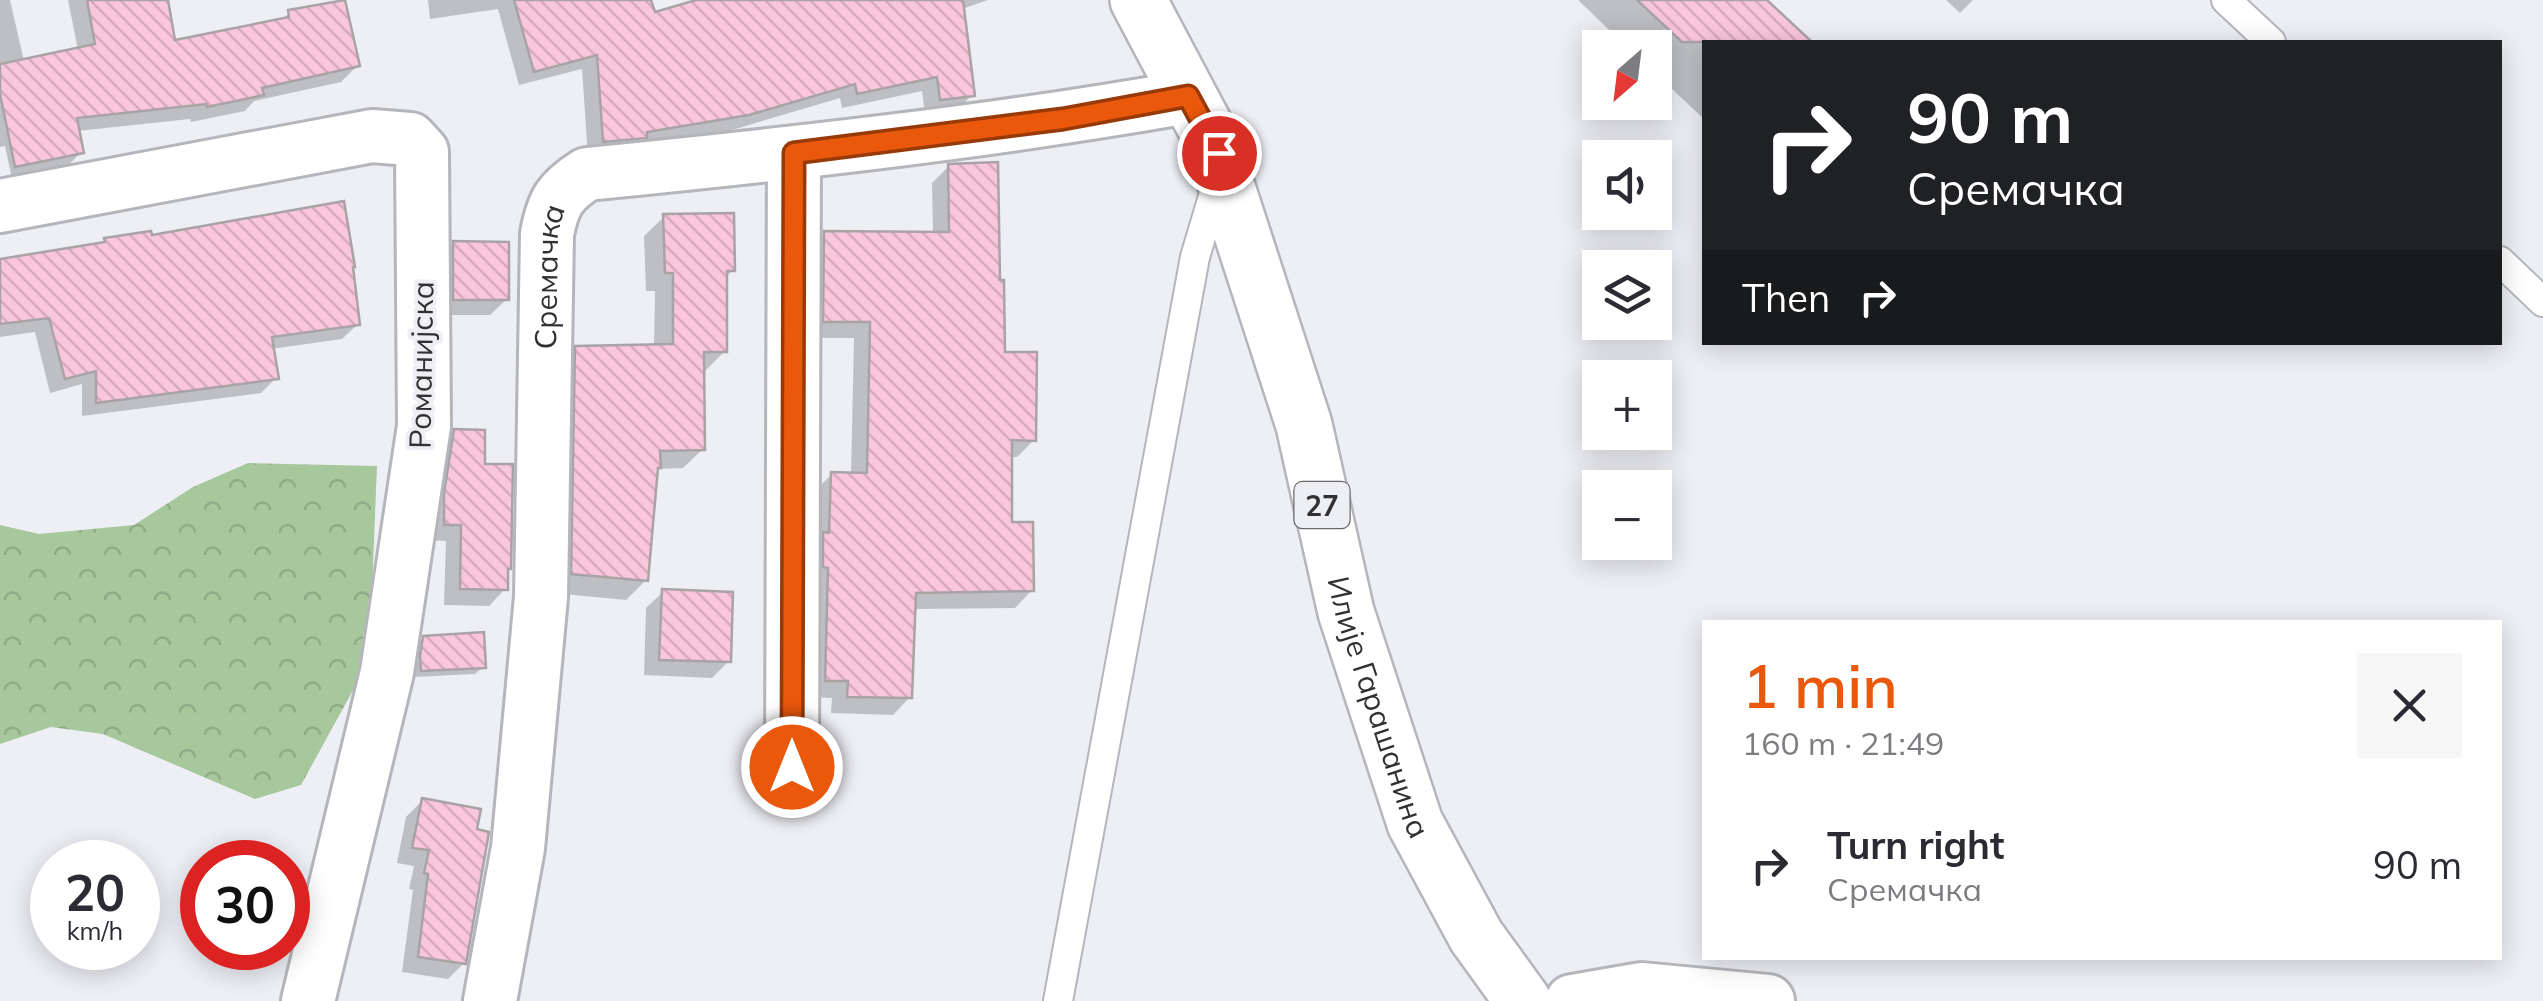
<!DOCTYPE html>
<meta charset="utf-8">
<style>
:root{--surface:#fff;--page:#f7f7f7;--text:#2b2b33;--muted:#7c7c81;--accent:#ea580c}
body{margin:0;font-family:Mulish,sans-serif;background:var(--page);color:var(--text);height:100vh;display:flex;flex-direction:column;font-size:38px;white-space:nowrap}
*{box-sizing:border-box;margin:0}
p{font-size:32px;color:var(--muted)}
.icon{flex:none;width:55px;height:55px;fill:none;stroke:currentColor;stroke-width:2;stroke-linecap:round;stroke-linejoin:round}
.map{position:relative;flex:1;overflow:hidden}
.sheet{position:absolute;left:1702px;top:620px;width:800px;height:340px;display:flex;flex-direction:column;background:var(--surface);border-radius:0px;box-shadow:0 5px 25px #0003}
.sheet>*{flex:none}
.guide{position:absolute;left:1702px;top:40px;width:800px;height:305px;border-radius:0px;box-shadow:0 5px 25px #0003;background:#202124;color:#fff;overflow:hidden}
.needle{width:65px;rotate:208deg}
.controls{position:absolute;left:1582px;top:30px;display:grid;gap:20px}
.controls a{display:grid;place-items:center;width:90px;height:90px;border-radius:0px;background:var(--surface);box-shadow:0 5px 25px #0003;font-size:50px}
.speed{position:absolute;left:30px;top:840px;display:flex;gap:20px;font-size:50px;font-weight:700;text-align:center}
.speed>*{display:grid;place-content:center;width:130px;height:130px;border-radius:50%;background:var(--surface);box-shadow:0 5px 25px #0003;line-height:1}
.speed small{font-size:25px;font-weight:400}
.speed .limit{border:15px solid #d22;background:#fff;color:#111}
.pin{position:absolute;display:grid;place-items:center;width:85px;height:85px;color:#fff;margin:-42px;border:5px solid #fff;border-radius:50%;box-shadow:0 2px 10px #0007}
.me{position:absolute;width:110px;margin:-55px;rotate:0deg;stroke-linejoin:round;filter:drop-shadow(0 0 8px #0008)}
.turn{display:flex;align-items:center;gap:35px;height:210px;padding:0 40px;font-size:45px}
.turn .icon{width:130px;height:130px;stroke-width:2.5}
.turn b{display:block;font-size:70px;line-height:85px}
.then{display:flex;align-items:center;height:95px;padding:0 40px;background:#0003;gap:20px;font-size:38px}
.round{display:grid;place-items:center;flex:none;width:105px;height:105px;border-radius:0px;background:var(--page)}
.summary{display:flex;align-items:center;justify-content:space-between;height:170px;padding:0 40px}
h1{font-size:60px;font-weight:600;line-height:75px;color:var(--accent)}
ul{padding:0;list-style:none}
li{display:flex;align-items:center;gap:30px;height:150px;padding:0 40px}
li div{flex:1}
li b{display:block;font-size:38px}
li em{font-style:normal}
.map>svg:first-child{display:block}
.forest{fill:url(#forest-crowns)}
.shadow{fill:#0003}
.building{fill:url(#building-back-hatch);stroke:#a9a3a6;stroke-width:2.5}
.lines{fill:none;stroke-linecap:round;stroke-linejoin:round}
.lane-casing{stroke:#b5b6bb;stroke-width:32}
.street-casing{stroke:#b5b6bb;stroke-width:58}
.primary-casing{stroke:#b5b6bb;stroke-width:60}
.lane{stroke:#fff;stroke-width:28}
.street{stroke:#fff;stroke-width:52}
.primary{stroke:#fff;stroke-width:55}
.route-casing{stroke:#983908;stroke-width:25}
.route{stroke:#ea580c;stroke-width:18}
.labels{text-anchor:middle;dominant-baseline:central;stroke-width:8;stroke-linejoin:round;paint-order:stroke}
.shield{fill:#eeeff5;stroke:#6a6a6d;stroke-width:2.5}
.shield-label{font-size:28px;font-weight:bold;fill:#313133}
.street-label{font-size:30px;fill:#313133;stroke:#eeeff5}
</style>
<div class="map">
<svg width="2543" height="1001" viewBox="0 0 2543 1001">
<defs>
<pattern id="forest-crowns" width="20" height="18" patternUnits="userSpaceOnUse" patternTransform="scale(2.5)"><rect width="20" height="18" fill="#a7c79c"/><path d="M2 6a3 3 0 1 1 6 0M12 15a3 3 0 1 1 6 0" fill="none" stroke="#90ab87"/></pattern>
<pattern id="building-back-hatch" width="6" height="6" patternUnits="userSpaceOnUse" patternTransform="scale(2.5)"><rect width="6" height="6" fill="#fac6dc"/><path d="M-1 5l2 2M0 0l6 6M5-1l2 2" fill="none" stroke="#d7abbd"/></pattern>
</defs>
<rect width="100%" height="100%" fill="#eeeff5"/>
<!-- forest -->
<polygon class="forest" points="248,463 377,466 371,615 363,672 301,785 255,799 103,734 51,727 0,744 0,525 39,534 134,525 193,487"/>
<!-- shadow -->
<g class="shadow">
<polygon points="0,0 10,0 24,61 78,50 68,0 165,0 173,43 280,22 289,13 357,66 341,82 254,101 245,111 191,122 190,119 77,131 81,152 65,169 12,179 5,146 0,147"/>
<polygon points="428,0 649,0 653,15 705,0 988,0 962,9 972,95 957,110 925,114 922,91 842,108 840,98 732,130 637,145 588,156 582,69 519,85 498,9 430,19"/>
<polygon points="1578,0 1763,0 1808,42 1705,42 1705,120 1655,73 1655,48 1628,48"/>
<polygon points="1946,0 1973,0 1960,13"/>
<polygon points="949,166 1003,354 1034,440 1017,457 1010,457 1009,525 1032,590 1015,608 913,609 910,697 893,715 831,713 832,698 809,697 814,492 832,474 851,475 854,338 807,338 808,250 825,233 933,234 932,183"/>
<polygon points="664,217 733,270 725,278 725,351 705,371 702,371 703,449 683,468 655,469 646,580 626,600 553,593 557,368 576,349 654,347 655,291 646,291 644,236"/>
<polygon points="149,238 358,324 342,339 271,349 276,378 261,393 82,416 82,384 50,393 35,332 0,337 0,261 100,246 105,240"/>
<polygon points="454,244 507,299 490,315 438,315 437,260"/>
<polygon points="455,432 482,466 509,568 506,571 505,589 489,606 444,605 446,541 428,540 438,448"/>
<polygon points="663,592 729,661 712,678 644,675 646,608"/>
<polygon points="424,638 483,667 475,674 414,677 416,646"/>
<polygon points="423,800 464,963 448,979 402,972 413,890 409,889 414,866 397,863 406,817"/>
</g>
<!-- building -->
<g class="building">
<polygon points="87,0 168,0 175,40 289,17 288,10 345,0 360,66 262,88 264,95 207,107 206,104 77,118 84,153 15,167 0,94 0,64 95,44"/>
<polygon points="514,0 651,0 655,12 696,0 963,0 975,96 940,100 937,77 857,94 855,84 749,115 647,132 647,138 603,142 597,55 534,72"/>
<polygon points="1637,0 1767,0 1812,42 1682,42"/>
<polygon points="998,162 1000,280 1004,280 1005,352 1037,352 1036,441 1012,440 1012,522 1033,522 1034,591 916,593 912,698 847,697 848,681 825,681 828,568 823,567 823,532 829,533 831,472 867,473 870,322 823,322 824,231 949,232 948,164"/>
<polygon points="344,201 355,267 353,267 360,325 272,337 279,379 96,403 96,371 65,379 49,318 0,324 0,259 105,242 104,238 151,231 152,235"/>
<polygon points="734,213 735,271 727,271 727,352 704,352 705,450 660,451 661,468 658,468 648,581 571,574 575,346 673,344 673,273 665,273 663,214"/>
<polygon points="453,241 509,242 509,300 453,300"/>
<polygon points="454,429 485,430 485,464 513,464 511,569 508,569 508,590 460,589 461,525 444,525 444,493"/>
<polygon points="662,589 733,592 731,662 659,660"/>
<polygon points="484,632 486,668 421,671 420,656 423,636"/>
<polygon points="422,798 481,809 477,829 489,832 466,964 418,957 428,874 424,873 429,850 412,848"/>
</g>
<g class="lines">
<defs>
<g id="lane">
<polyline points="2226,0 2271,42"/>
<polyline points="2500,261 2543,302"/>
<polyline points="1058,1001 1195,257 1218,180"/>
</g>
<g id="street">
<polyline points="0,206 372,136 410,139 422,152 424,426 387,672 308,1001"/>
<polyline points="792,767 794,153"/>
<path id="s1" d="M490,1001L518,848L541,597L547,234C553,202 560,191 587,174C788,154 989,132 1188,97"/>
<polyline points="1572,1001 1641,989 1768,1001"/>
</g>
<g id="primary">
<path id="s2" d="M1138,0L1219,153L1221,169L1304,425L1346,612L1415,823L1476,936L1523,1001"/>
</g>
</defs>
<!-- lane casing -->
<use href="#lane" class="lane-casing"/>
<!-- street casing -->
<use href="#street" class="street-casing"/>
<!-- primary casing -->
<use href="#primary" class="primary-casing"/>
<!-- lane -->
<use href="#lane" class="lane"/>
<!-- street -->
<use href="#street" class="street"/>
<!-- primary -->
<use href="#primary" class="primary"/>
</g>
<g class="lines">
<defs>
<polyline id="route" points="792,767 794,153 1063,119 1188,96 1219,153"/>
</defs>
<!-- route casing -->
<use href="#route" class="route-casing"/>
<!-- route -->
<use href="#route" class="route"/>
</g>
<g class="labels">
<!-- shield labels -->
<rect class="shield" x="1294.5" y="482" width="55" height="46" rx="8"/>
<g class="shield-label">
<text x="1322" y="505">27</text>
</g>
<!-- street labels -->
<g class="street-label">
<text stroke="none"><textPath href="#s1" startOffset="728">Сремачка</textPath></text>
<text transform="translate(421 365) rotate(-89)">Романијска</text>
<text stroke="none"><textPath href="#s2" startOffset="750">Илије Гарашанина</textPath></text>
</g>
</g>
</svg>
<div class="controls">
<a><svg class="needle" viewBox="-14 -14 28 28"><path d="M0-13l5 13h-10z" fill="#e53935"/><path d="M0 13l5-13h-10z" fill="#7c7c81"/></svg></a>
<a><svg class="icon" aria-label="sound" viewBox="0 0 24 24"><path d="M4 9h4l5-4v14l-5-4H4zM17 9q2 3 0 6"/></svg></a>
<a><svg class="icon" aria-label="layers" viewBox="0 0 24 24"><path d="M12 4l9 5-9 5-9-5zM3 14l9 5 9-5"/></svg></a>
<a>+</a>
<a>−</a>
</div>
<div class="speed"><div>20<small>km/h</small></div><div class="limit">30</div></div>
<div class="pin" style="left:1219px;top:153px;background:#d93025"><svg class="icon" aria-label="arrive" viewBox="0 0 24 24"><path d="M6 21V4h12l-3 4 3 4H6"/></svg></div>
<svg class="me" style="left:792px;top:767px" viewBox="-20 -20 40 40"><circle r="17" fill="#ea580c" stroke="#fff" stroke-width="3"/><path d="M0-11L8 9 0 5-8 9z" fill="#fff"/></svg>
<div class="guide">
<div class="turn"><svg class="icon" aria-label="right" viewBox="0 0 24 24"><path d="M7 20v-9h11M14 6l5 5-5 5"/></svg><div><b>90 m</b>Сремачка</div></div>
<div class="then">Then<svg class="icon" aria-label="right" viewBox="0 0 24 24"><path d="M7 20v-9h11M14 6l5 5-5 5"/></svg></div>
</div>
<section class="sheet">
<div class="summary"><div><h1>1 min</h1><p>160 m · 21:49</p></div><a class="round"><svg class="icon" aria-label="close" viewBox="0 0 24 24"><path d="M6 6l12 12M18 6L6 18"/></svg></a></div>
<ul>
<li><svg class="icon" aria-label="right" viewBox="0 0 24 24"><path d="M7 20v-9h11M14 6l5 5-5 5"/></svg><div><b>Turn right</b><p>Сремачка</p></div><em>90 m</em></li>
</ul>
</section>
</div>
